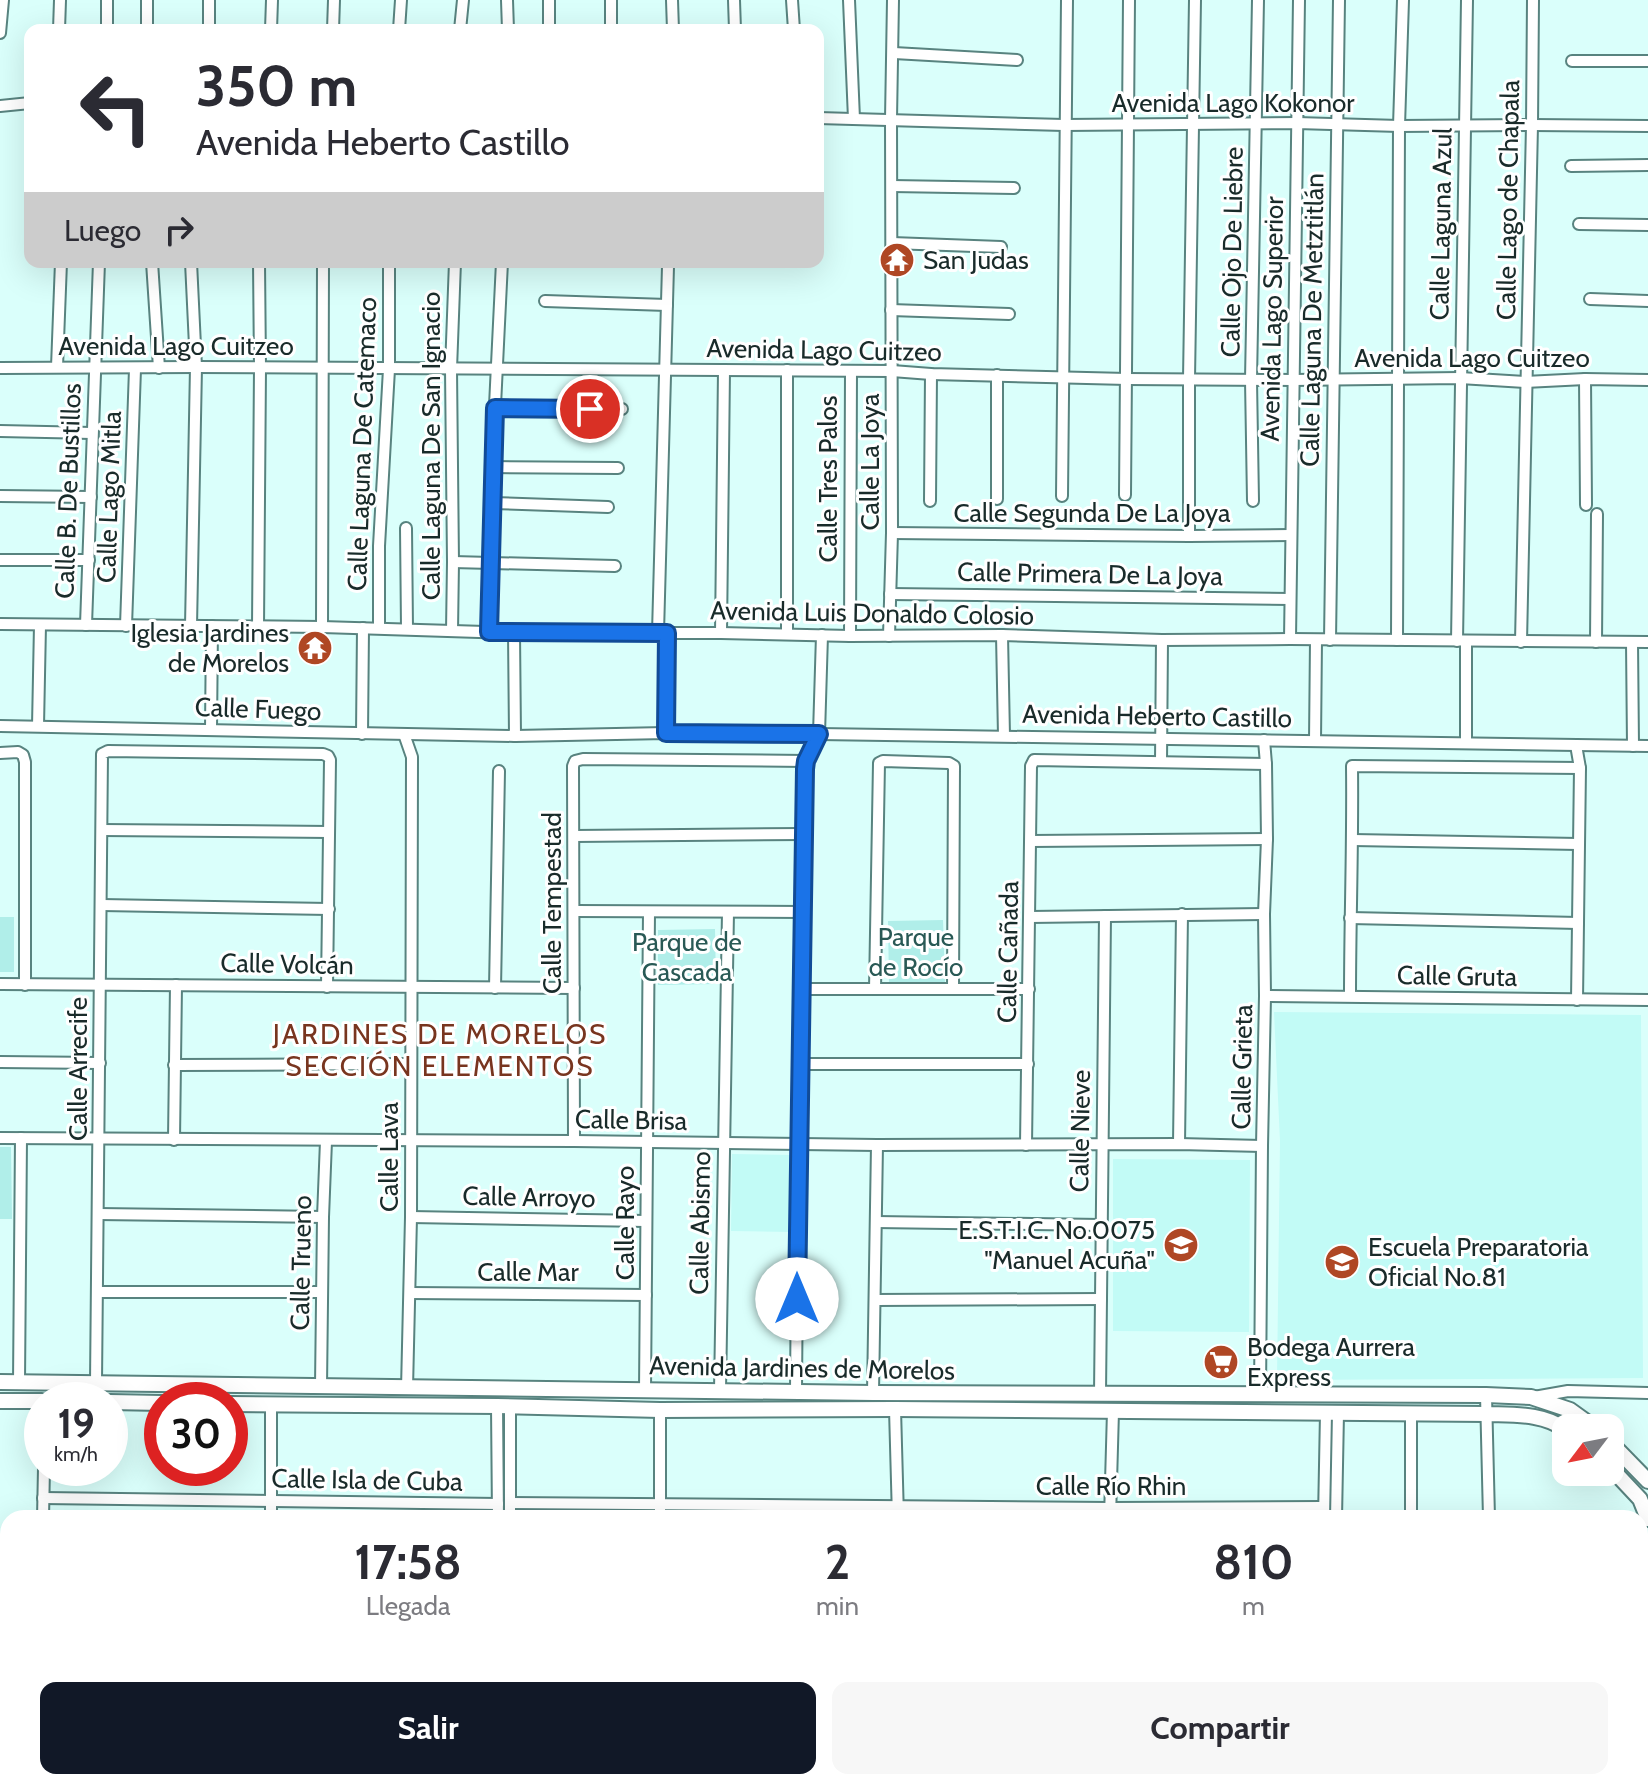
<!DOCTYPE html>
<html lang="es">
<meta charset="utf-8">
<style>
:root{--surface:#fff;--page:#f7f7f7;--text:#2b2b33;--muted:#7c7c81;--accent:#111827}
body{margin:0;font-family:Cabin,sans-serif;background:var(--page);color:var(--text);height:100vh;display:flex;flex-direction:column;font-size:30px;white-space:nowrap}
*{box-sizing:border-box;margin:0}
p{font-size:26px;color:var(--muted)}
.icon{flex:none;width:44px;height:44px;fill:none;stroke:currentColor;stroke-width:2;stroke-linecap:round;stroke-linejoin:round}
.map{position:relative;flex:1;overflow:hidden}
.sheet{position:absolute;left:0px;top:1510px;width:1648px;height:280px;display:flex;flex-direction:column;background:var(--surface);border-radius:24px 24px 0 0;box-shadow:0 8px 32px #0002}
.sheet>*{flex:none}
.hud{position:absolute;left:24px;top:24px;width:800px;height:244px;border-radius:16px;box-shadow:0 8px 32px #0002;background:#fff;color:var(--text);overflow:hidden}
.needle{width:52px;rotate:238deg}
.tools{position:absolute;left:1552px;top:1414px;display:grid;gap:16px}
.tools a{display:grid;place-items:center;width:72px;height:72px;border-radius:16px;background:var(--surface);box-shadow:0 8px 32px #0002;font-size:40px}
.speed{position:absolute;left:24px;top:1382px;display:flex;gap:16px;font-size:40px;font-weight:700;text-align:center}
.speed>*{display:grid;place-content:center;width:104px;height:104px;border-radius:50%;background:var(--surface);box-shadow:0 8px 32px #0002;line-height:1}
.speed small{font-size:20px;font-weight:400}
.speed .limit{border:12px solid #d22;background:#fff;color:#111}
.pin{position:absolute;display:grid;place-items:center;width:68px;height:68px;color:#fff;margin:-34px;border:4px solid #fff;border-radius:50%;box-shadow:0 2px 8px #0007}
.me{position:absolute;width:88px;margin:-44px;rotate:0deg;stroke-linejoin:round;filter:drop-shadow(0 0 6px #0008)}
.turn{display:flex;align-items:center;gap:28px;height:168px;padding:0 40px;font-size:36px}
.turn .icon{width:104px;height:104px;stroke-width:2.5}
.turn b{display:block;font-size:56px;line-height:68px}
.then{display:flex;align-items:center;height:76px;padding:0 40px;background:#0003;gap:16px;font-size:30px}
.eta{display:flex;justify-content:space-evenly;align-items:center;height:136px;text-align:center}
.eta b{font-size:48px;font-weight:700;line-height:56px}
.primary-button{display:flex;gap:16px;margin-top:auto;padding:16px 40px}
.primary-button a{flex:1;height:92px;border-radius:16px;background:var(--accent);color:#fff;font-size:32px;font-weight:700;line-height:92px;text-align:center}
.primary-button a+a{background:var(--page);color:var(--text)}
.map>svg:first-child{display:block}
.built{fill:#c2fbf6}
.green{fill:#b0eee9}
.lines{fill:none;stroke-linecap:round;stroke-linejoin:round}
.street-casing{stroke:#58837f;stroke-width:14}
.secondary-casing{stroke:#58837f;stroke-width:18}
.street{stroke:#fff;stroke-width:10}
.secondary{stroke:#fff;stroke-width:14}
.route-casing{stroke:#114b97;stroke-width:20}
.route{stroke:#1a73e8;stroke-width:14}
.labels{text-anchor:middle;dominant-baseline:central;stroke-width:6;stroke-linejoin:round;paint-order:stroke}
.street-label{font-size:26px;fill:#192b2a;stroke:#fff}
.poi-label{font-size:26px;fill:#192b2a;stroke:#fff;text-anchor:start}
.park-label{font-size:26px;fill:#295955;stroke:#fff}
.neighbourhood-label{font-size:28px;letter-spacing:2px;fill:#78351f;stroke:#fff}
</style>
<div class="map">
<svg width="1648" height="1790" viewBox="0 0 1648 1790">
<rect width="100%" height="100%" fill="#dafffb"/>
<!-- built -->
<g class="built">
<polygon points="1274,1012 1641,1015 1643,1378 1277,1380 1280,1141"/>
<polygon points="732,1154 792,1155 791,1232 731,1231"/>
<polygon points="1113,1159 1250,1160 1249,1332 1113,1331"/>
</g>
<!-- green -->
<g class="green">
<rect x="0" y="917" width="14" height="55"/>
<polygon points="943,920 945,983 889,985 888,921"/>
<polygon points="715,929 716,984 658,985 658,930"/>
<polygon points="0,1147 11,1147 12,1219 0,1219"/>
</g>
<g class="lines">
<defs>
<g id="street">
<polyline points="107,0 107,30"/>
<polyline points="147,0 147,30"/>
<polyline points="209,0 209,30"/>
<polyline points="507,0 508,30"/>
<polyline points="611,0 611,30"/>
<polyline points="672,0 673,30"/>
<polyline points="734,0 735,30"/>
<polyline points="792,0 794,30"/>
<polyline points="849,0 854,119"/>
<polyline points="59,30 60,0"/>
<polyline points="271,30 272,0"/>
<polyline points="333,30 334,0"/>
<polyline points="399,30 401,0"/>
<polyline points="460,30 463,0"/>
<polyline points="549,30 549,0"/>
<polyline points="0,33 3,0"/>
<polyline points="894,53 1017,60"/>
<polyline points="1572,61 1648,61"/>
<polyline points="0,106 30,103"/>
<polyline points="818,118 1064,125 1297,123 1399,126 1532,125 1648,126"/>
<polyline points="1571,166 1648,165"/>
<polyline points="892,186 1014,188"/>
<polyline points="1579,224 1648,225"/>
<polyline points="892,243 1001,247"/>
<polyline points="152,262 159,368"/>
<polyline points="1590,299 1648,301"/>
<polyline points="545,301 667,305"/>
<polyline points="891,310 1009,314"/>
<polyline points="57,367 61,262"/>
<polyline points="0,368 196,367 892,371 931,374 1127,379 1292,380 1460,378 1525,382 1585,379 1648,380"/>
<polyline points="1585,379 1586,505"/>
<polyline points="495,408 622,409"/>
<polyline points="0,431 92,433"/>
<polyline points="492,467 618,468"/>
<polyline points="1125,495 1129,0"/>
<polyline points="0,496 91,497"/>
<polyline points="1062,496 1067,0"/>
<polyline points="997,499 997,375"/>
<polyline points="930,501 931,374"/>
<polyline points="1253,501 1251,380 1258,0"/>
<polyline points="492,503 608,507"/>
<polyline points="406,528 407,629"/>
<polyline points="892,533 1189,536 1291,535"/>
<polyline points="1189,536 1189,379 1195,0"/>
<polyline points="0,560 89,560"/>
<polyline points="453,562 615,566"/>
<polyline points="890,594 1290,599"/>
<polyline points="0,624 322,627 514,633 721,633 850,636 1002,635 1162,640 1290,639 1648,642"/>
<polyline points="86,625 99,262"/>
<polyline points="126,626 135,369"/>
<polyline points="191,626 196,367 191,262"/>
<polyline points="258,627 260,368 259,262"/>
<polyline points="322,627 323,262"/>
<polyline points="379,628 379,546 389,369 389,262"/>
<polyline points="452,631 453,562 451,369 455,262"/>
<polyline points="489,632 492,467 502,262"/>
<polyline points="514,633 515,736"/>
<polyline points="658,633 668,266"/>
<polyline points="721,633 724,370"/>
<polyline points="787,634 787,370"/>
<polyline points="1002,635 1004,736"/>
<polyline points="850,636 851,371"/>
<polyline points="889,636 892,533 891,119 893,0"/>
<polyline points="1290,639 1299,0"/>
<polyline points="1330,640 1339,0"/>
<polyline points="1397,640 1399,126 1403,0"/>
<polyline points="1457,641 1467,0"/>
<polyline points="1521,642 1532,125 1533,0"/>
<polyline points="1596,642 1597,514"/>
<polyline points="1632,642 1633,746"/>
<polyline points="0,726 515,736 666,733 819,734 1648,746"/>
<polyline points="38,726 40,625"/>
<polyline points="211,729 212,626"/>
<polyline points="666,733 667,633"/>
<polyline points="362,734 363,628"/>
<polyline points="404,734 412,757 411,1217 407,1389"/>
<polyline points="1315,741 1316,640"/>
<polyline points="1466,743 1466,641"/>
<polyline points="1576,745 1580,768 1577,1000"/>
<polyline points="0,753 18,752 23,755 25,762 25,985"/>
<polyline points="1161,762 1162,640"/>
<polyline points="102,830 329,832"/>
<polyline points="574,836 804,834"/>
<polyline points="1353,840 1578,844"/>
<polyline points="1031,841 1267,839"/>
<polyline points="102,905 329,909"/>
<polyline points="574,911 803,912"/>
<polyline points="1030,917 1264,914"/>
<polyline points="1350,918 1578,923"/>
<polyline points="0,984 574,988"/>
<polyline points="495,988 499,771"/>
<polyline points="802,989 1029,989"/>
<polyline points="875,989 879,763 883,761 949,763 954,766 953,989"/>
<polyline points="1265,996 1648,1000"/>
<path d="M1350,996C1350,919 1353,843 1352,766L1580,768"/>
<polyline points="0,1062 100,1063"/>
<polyline points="800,1064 1028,1064"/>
<polyline points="174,1065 410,1064"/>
<polyline points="0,1138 574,1141 877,1145 1179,1144 1262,1146"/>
<polyline points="174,1140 176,985"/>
<polyline points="574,1141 573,766 575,761 583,759 806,761"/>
<polyline points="1179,1144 1182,914"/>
<polyline points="1026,1145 1031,766 1034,760 1266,764"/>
<polyline points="98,1214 323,1217"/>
<polyline points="411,1217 646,1221"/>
<polyline points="876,1222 1101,1225"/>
<polyline points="98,1292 322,1292"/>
<polyline points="410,1293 646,1295"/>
<polyline points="875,1300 1101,1299"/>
<polyline points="19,1383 21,1138"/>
<polyline points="96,1383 102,754 108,751 323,754 328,756 330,760 327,987"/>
<polyline points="321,1386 323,1217 326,1141"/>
<polyline points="645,1391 649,912"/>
<polyline points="720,1391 728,912"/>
<polyline points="796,1391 798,1144 805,769 806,761 819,734 822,635"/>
<polyline points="873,1393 877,1145"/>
<polyline points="1100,1394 1105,916"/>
<polyline points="1260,1395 1262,1146 1265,996 1264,914 1267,839 1266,764 1264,740"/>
<polyline points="1486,1395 1489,1518"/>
<polyline points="1534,1397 1568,1391 1648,1393"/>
<polyline points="497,1406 498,1518"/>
<polyline points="510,1406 510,1518"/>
<polyline points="895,1409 898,1518"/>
<polyline points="660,1410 660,1518"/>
<polyline points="43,1498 498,1504"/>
<polyline points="510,1503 1110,1508 1324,1507"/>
<polyline points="43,1518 44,1468"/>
<polyline points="271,1518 271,1404"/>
<polyline points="1110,1518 1113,1411"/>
<polyline points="1324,1518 1326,1413"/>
<polyline points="1336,1518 1338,1413"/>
<polyline points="1411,1518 1411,1414"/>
<polyline points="1640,1621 1648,1622"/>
<polyline points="0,1647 8,1647"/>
<polyline points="0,1661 8,1661"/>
<polyline points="430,1782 430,1790"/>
<polyline points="657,1782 657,1790"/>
<polyline points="896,1782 896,1790"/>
<polyline points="1282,1782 1282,1790"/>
<polyline points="1619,1782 1621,1790"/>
<polyline points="39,1790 40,1782"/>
<polyline points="116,1790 116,1782"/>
<polyline points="191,1790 191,1782"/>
<polyline points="267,1790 268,1782"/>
<polyline points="343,1790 343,1782"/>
<polyline points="420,1790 420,1782"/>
<polyline points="978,1790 978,1782"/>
<polyline points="1056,1790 1056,1782"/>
<polyline points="1131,1790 1131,1782"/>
<polyline points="1207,1790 1207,1782"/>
<polyline points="1331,1790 1331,1782"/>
<polyline points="1407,1790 1407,1782"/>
<polyline points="1481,1790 1482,1782"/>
</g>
<g id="secondary">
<polyline points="0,1382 873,1393 1486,1395 1531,1397 1570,1410 1595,1428"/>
<polyline points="0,1401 42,1401"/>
<polyline points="110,1402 162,1403"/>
<path d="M230,1404L497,1406L660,1410L895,1409L1487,1414C1514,1415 1544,1413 1566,1430"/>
<polyline points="1610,1442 1648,1481"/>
<polyline points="1610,1467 1640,1499 1648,1519"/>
</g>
</defs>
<!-- street casing -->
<use href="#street" class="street-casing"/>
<!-- secondary casing -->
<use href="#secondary" class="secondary-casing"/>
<!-- street -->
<use href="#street" class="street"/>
<!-- secondary -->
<use href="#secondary" class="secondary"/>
</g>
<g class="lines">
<defs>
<polyline id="route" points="590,409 495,408 489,632 667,633 666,733 819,734 806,761 805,769 797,1299"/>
</defs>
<!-- route casing -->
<use href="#route" class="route-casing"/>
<!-- route -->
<use href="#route" class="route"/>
</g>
<!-- icons -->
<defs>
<symbol id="temple-disc" viewBox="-11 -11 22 22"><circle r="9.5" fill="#af4724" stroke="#fff"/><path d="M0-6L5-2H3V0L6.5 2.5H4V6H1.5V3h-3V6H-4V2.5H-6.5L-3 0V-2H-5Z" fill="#fff"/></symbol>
<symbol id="school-disc" viewBox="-11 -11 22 22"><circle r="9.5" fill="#af4724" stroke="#fff"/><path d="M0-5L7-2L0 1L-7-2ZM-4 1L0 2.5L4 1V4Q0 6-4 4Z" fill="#fff"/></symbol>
<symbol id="supermarket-disc" viewBox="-11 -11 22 22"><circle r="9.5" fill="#af4724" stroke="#fff"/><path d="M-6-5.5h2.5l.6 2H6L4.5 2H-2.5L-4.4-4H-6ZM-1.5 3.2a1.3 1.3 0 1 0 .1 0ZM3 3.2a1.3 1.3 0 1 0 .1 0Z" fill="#fff"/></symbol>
</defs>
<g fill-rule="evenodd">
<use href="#temple-disc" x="877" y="240" width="40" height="40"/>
<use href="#temple-disc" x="295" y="628" width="40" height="40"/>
<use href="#school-disc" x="1161" y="1225" width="40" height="40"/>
<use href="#school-disc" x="1322" y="1242" width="40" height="40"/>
<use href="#supermarket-disc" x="1201" y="1342" width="40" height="40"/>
</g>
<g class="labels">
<!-- street labels -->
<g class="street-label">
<text x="1233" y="103">Avenida Lago Kokonor</text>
<text transform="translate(1508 200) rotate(-89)">Calle Lago de Chapala</text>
<text transform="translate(1441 224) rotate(-89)">Calle Laguna Azul</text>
<text transform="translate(1232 252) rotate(-89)">Calle Ojo De Liebre</text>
<text transform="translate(1272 319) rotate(-89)">Avenida Lago Superior</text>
<text transform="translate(1312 320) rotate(-89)">Calle Laguna De Metztitlán</text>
<text x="176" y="346">Avenida Lago Cuitzeo</text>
<text transform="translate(824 350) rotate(1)">Avenida Lago Cuitzeo</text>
<text x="1472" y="358">Avenida Lago Cuitzeo</text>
<text transform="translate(362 444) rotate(-88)">Calle Laguna De Catemaco</text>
<text transform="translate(431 446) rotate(-90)">Calle Laguna De San Ignacio</text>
<text transform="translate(870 462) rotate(-90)">Calle La Joya</text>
<text transform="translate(828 479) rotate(-90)">Calle Tres Palos</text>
<text transform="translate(68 491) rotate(-88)">Calle B. De Bustillos</text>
<text transform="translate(109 497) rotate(-88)">Calle Lago Mitla</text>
<text x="1092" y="513">Calle Segunda De La Joya</text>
<text transform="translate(1090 574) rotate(1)">Calle Primera De La Joya</text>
<text transform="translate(872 613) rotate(1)">Avenida Luis Donaldo Colosio</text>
<text transform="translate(258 709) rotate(2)">Calle Fuego</text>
<text transform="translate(1157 716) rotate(1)">Avenida Heberto Castillo</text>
<text transform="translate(552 903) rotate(-90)">Calle Tempestad</text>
<text transform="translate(1008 952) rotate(-89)">Calle Cañada</text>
<text transform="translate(287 964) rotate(1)">Calle Volcán</text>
<text transform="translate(1457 976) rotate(1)">Calle Gruta</text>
<text transform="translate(1242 1067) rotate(-89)">Calle Grieta</text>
<text transform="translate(78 1069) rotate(-90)">Calle Arrecife</text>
<text transform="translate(631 1120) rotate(1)">Calle Brisa</text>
<text transform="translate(1080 1131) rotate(-89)">Calle Nieve</text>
<text transform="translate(389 1157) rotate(-90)">Calle Lava</text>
<text transform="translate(529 1197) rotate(1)">Calle Arroyo</text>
<text transform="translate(625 1223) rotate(-90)">Calle Rayo</text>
<text transform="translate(700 1223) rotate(-89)">Calle Abismo</text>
<text transform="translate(301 1263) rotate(-89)">Calle Trueno</text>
<text x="528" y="1272">Calle Mar</text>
<text transform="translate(802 1368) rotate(1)">Avenida Jardines de Morelos</text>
<text transform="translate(367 1480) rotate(1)">Calle Isla de Cuba</text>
<text x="1111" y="1486">Calle Río Rhin</text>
</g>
<!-- poi labels -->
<g class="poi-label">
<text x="923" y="260">San Judas</text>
<text x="289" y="633" text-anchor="end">Iglesia Jardines<tspan x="289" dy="30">de Morelos</tspan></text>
<text x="1155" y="1230" text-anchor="end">E.S.T.I.C. No.0075<tspan x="1155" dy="30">"Manuel Acuña"</tspan></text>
<text x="1368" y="1247">Escuela Preparatoria<tspan x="1368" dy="30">Oficial No.81</tspan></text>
<text x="1247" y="1347">Bodega Aurrera<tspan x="1247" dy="30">Express</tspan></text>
</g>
<!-- park labels -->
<g class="park-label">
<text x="916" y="937">Parque<tspan x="916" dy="30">de Rocío</tspan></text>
<text x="687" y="942">Parque de<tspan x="687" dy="30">Cascada</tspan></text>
</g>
<!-- neighbourhood labels -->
<g class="neighbourhood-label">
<text x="440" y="1034">JARDINES DE MORELOS<tspan x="440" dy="32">SECCIÓN ELEMENTOS</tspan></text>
</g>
</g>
</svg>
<div class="tools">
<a><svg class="needle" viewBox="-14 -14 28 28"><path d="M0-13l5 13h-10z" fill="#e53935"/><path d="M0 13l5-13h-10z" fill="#7c7c81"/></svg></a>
</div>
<div class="speed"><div>19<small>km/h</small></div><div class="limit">30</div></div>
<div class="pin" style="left:590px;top:409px;background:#d93025"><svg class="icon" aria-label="arrive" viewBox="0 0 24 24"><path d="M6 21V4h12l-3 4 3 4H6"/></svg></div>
<svg class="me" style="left:797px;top:1299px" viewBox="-20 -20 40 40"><circle r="19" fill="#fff"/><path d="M0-13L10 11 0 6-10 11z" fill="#1a73e8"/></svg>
<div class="hud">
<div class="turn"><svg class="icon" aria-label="left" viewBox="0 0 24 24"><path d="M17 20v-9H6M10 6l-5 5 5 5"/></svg><div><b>350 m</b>Avenida Heberto Castillo</div></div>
<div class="then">Luego<svg class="icon" aria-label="right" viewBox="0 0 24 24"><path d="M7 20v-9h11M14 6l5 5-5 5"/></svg></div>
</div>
<section class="sheet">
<div class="eta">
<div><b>17:58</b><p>Llegada</p></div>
<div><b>2</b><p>min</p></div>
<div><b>810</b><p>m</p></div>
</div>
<div class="primary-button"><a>Salir</a><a>Compartir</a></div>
</section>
</div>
